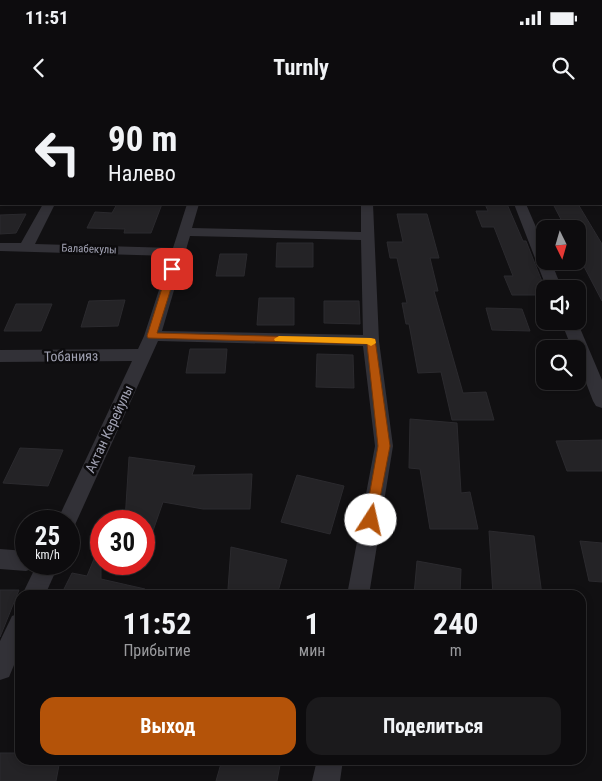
<!DOCTYPE html>
<html lang="ru">
<meta charset="utf-8">
<style>
:root{--surface:#0d0c0e;--page:#1b1a1c;--text:#f1f3f6;--muted:#9a9b9e;--line:#2d2c2e;--accent:#b45309}
body{margin:0;font-family:"Roboto Condensed",sans-serif;background:var(--page);color:var(--text);height:100vh;display:flex;flex-direction:column;font-size:19px;white-space:nowrap}
*{box-sizing:border-box;margin:0}
p{font-size:16px;color:var(--muted)}
.icon{flex:none;width:28px;height:28px;fill:none;stroke:currentColor;stroke-width:2;stroke-linecap:round;stroke-linejoin:round}
.map{position:relative;flex:1;overflow:hidden}
.panel{position:absolute;left:15px;top:490px;width:571px;height:175px;display:flex;flex-direction:column;background:var(--surface);border-radius:15px;box-shadow:0 2px 8px #0003,0 0 0 1px var(--line)}
.panel>*{flex:none}
.banner{position:absolute;left:0px;top:0px;width:602px;height:105px;box-shadow:0 2px 8px #0003,0 0 0 1px var(--line);background:#0d0c0e;color:var(--text);overflow:hidden}
.needle{width:32px;rotate:175deg}
.buttons{position:absolute;left:536px;top:120px;display:grid;gap:10px}
.buttons a{display:grid;place-items:center;width:50px;height:50px;border-radius:10px;background:var(--surface);box-shadow:0 2px 8px #0003,0 0 0 1px var(--line);font-size:25px}
.speed{position:absolute;left:15px;top:410px;display:flex;gap:10px;font-size:25px;font-weight:700;text-align:center}
.speed>*{display:grid;place-content:center;width:65px;height:65px;border-radius:50%;background:var(--surface);box-shadow:0 2px 8px #0003,0 0 0 1px var(--line);line-height:1}
.speed small{font-size:12px;font-weight:400}
.speed .limit{border:8px solid #d22;background:#fff;color:#111}
.pin{position:absolute;display:grid;place-items:center;width:42px;height:42px;color:#fff;margin:-21px;border-radius:10px;box-shadow:0 2px 8px #0006}
.me{position:absolute;width:55px;margin:-28px;rotate:10deg;stroke-linejoin:round;filter:drop-shadow(0 0 4px #0008)}
.turn{display:flex;align-items:center;gap:18px;height:105px;padding:0 25px;font-size:22px}
.turn .icon{width:65px;height:65px;stroke-width:2.5}
.turn b{display:block;font-size:35px;line-height:42px}
.eta{display:flex;justify-content:space-evenly;align-items:center;height:85px;text-align:center}
.eta b{font-size:30px;font-weight:700;line-height:35px}
.button{display:flex;gap:10px;margin-top:auto;padding:10px 25px}
.button a{flex:1;height:58px;border-radius:15px;background:var(--accent);color:#fff;font-size:20px;font-weight:700;line-height:58px;text-align:center}
.button a+a{background:var(--page);color:var(--text)}
.status{display:flex;justify-content:space-between;align-items:center;height:35px;padding:0 25px;background:var(--surface);direction:ltr}
.status svg{height:14px;fill:currentColor}
header{display:flex;justify-content:space-between;align-items:center;height:65px;padding:0 25px;background:var(--surface);font-size:22px;font-weight:700}
.map>svg:first-child{display:block}
.building{fill:#242326;stroke:#2b2a2e}
.lines{fill:none;stroke-linecap:round;stroke-linejoin:round}
.minor{fill:#323137;fill-rule:evenodd}
.route{fill:#b45309;stroke:#753606}
.slow{fill:#f59e0b}
.labels{text-anchor:middle;dominant-baseline:central;stroke-width:5;stroke-linejoin:round;paint-order:stroke}
.far-street-label{font-size:11px;fill:#a1a2b3;stroke:#0c0b0d}
.street-label{font-size:14px;fill:#a1a2b3;stroke:#0c0b0d}
</style>
<div class="status"><b>11:51</b><svg viewBox="0 0 49 12"><path d="M0 12V9h3v3zM5 12V6h3v6zM10 12V3h3v9zM15 12V0h3v12zM26 1h20v11H26zM47 4h2v5h-2z"/></svg></div>
<header><svg class="icon" aria-label="back" viewBox="0 0 24 24"><path d="M15 5l-7 7 7 7"/></svg>Turnly<svg class="icon" aria-label="search" viewBox="0 0 24 24"><circle cx="10" cy="10" r="6"/><path d="M15 15l6 6"/></svg></header>
<div class="map">
<svg width="602" height="681" viewBox="0 0 602 681">
<rect width="100%" height="100%" fill="#111012"/>
<!-- building -->
<g class="building">
<polygon points="117,104 162,104 151,133 124,133 125,129 87,128 95,112 112,113"/>
<polygon points="485,104 507,104 523,141 526,141 545,189 545,195 512,195 504,176 513,176 494,127 482,127 476,111 488,111"/>
<polygon points="553,104 578,104 602,144 602,201 578,155 578,129 566,129"/>
<polygon points="26,114 16,133 0,134 0,115"/>
<polygon points="397,114 427,114 439,158 430,158 438,191 434,191 463,293 486,292 494,320 452,320 441,272 418,273 409,224 406,224 402,203 407,203 397,158 390,158 387,142 403,142"/>
<polygon points="277,143 313,143 313,167 276,167"/>
<polygon points="220,154 247,154 244,176 216,176"/>
<polygon points="259,198 294,198 294,225 257,225"/>
<polygon points="125,200 118,226 81,227 89,201"/>
<polygon points="324,201 359,201 360,224 324,223"/>
<polygon points="16,204 52,204 41,231 4,231"/>
<polygon points="486,208 522,209 530,231 492,230"/>
<polygon points="190,249 227,249 225,273 186,273"/>
<polygon points="317,254 353,255 354,288 316,287"/>
<polygon points="410,319 457,323 461,393 470,392 478,429 430,429 420,369 409,368"/>
<polygon points="602,340 602,371 567,371 556,341"/>
<polygon points="20,348 63,350 48,386 3,383"/>
<polygon points="129,357 195,366 192,375 252,374 250,409 203,409 163,402 146,451 144,450 144,421 125,421"/>
<polygon points="297,375 344,386 330,434 281,422"/>
<polygon points="489,431 534,436 542,495 493,495"/>
<polygon points="580,441 602,443 602,482 589,481"/>
<polygon points="101,442 101,479 145,489 145,495 61,495 72,473 87,476"/>
<polygon points="231,447 287,460 277,495 255,495 228,489"/>
<polygon points="417,461 461,469 460,495 414,495"/>
<polygon points="0,490 19,490 0,537"/>
<polygon points="0,653 20,653 20,660 60,660 56,681 0,681"/>
<polygon points="222,660 281,660 277,681 216,681"/>
</g>
<g class="lines">
<!-- minor -->
<g class="minor">
<rect x="355" y="0" width="10" height="1"/>
<rect x="472" y="0" width="10" height="1"/>
<rect x="0" y="50" width="1" height="6"/>
<path d="M43,104H55L35,144L173,148L187,104H199L192,128L361,132V104H373L379,241L393,346L369,495H347L375,346L363,246L158,241L74,427L69,429V421H57L132,261L0,262V250L138,249L144,236L170,156L0,151V143H21ZM190,136L361,140L363,235L162,231Z"/>
<polygon points="514,104 526,104 545,148 545,161 551,161 562,189 547,189"/>
<polygon points="561,221 577,221 602,280 602,308 596,306 593,301 578,262 578,249 572,249"/>
<polygon points="0,449 26,451 26,464 36,464 34,468 26,471 0,469"/>
<polygon points="37,464 59,464 45,495 22,495"/>
<polygon points="20,513 20,551 9,577 0,580 0,541 12,516"/>
<polygon points="317,660 343,660 340,681 312,681"/>
</g>
</g>
<!-- route -->
<polygon class="route" points="172,166 177,169 157,233 375,239 390,346 375,424 371,426 367,424 365,420 378,346 367,244 148,238 147,236 168,169"/>
<!-- slow -->
<polygon class="slow" points="279,236 371,238 375,239 376,243 371,246 367,244 275,241 274,239"/>
<g class="labels">
<!-- far-street labels -->
<g class="far-street-label">
<text transform="translate(89 149) rotate(2)">Балабекулы</text>
</g>
<!-- street labels -->
<g class="street-label">
<text transform="translate(71 256) rotate(-1)">Тобанияз</text>
<text transform="translate(109 329) rotate(-65)">Актан Керейулы</text>
</g>
</g>
</svg>
<div class="buttons">
<a><svg class="needle" viewBox="-14 -14 28 28"><path d="M0-13l5 13h-10z" fill="#e53935"/><path d="M0 13l5-13h-10z" fill="#9a9b9e"/></svg></a>
<a><svg class="icon" aria-label="sound" viewBox="0 0 24 24"><path d="M4 9h4l5-4v14l-5-4H4zM17 9q2 3 0 6"/></svg></a>
<a><svg class="icon" aria-label="search" viewBox="0 0 24 24"><circle cx="10" cy="10" r="6"/><path d="M15 15l6 6"/></svg></a>
</div>
<div class="speed"><div>25<small>km/h</small></div><div class="limit">30</div></div>
<div class="pin" style="left:172px;top:169px;background:#d93025"><svg class="icon" aria-label="arrive" viewBox="0 0 24 24"><path d="M6 21V4h12l-3 4 3 4H6"/></svg></div>
<svg class="me" style="left:371px;top:420px" viewBox="-20 -20 40 40"><circle r="19" fill="#fff"/><path d="M0-13L10 11 0 6-10 11z" fill="#b45309"/></svg>
<div class="banner">
<div class="turn"><svg class="icon" aria-label="left" viewBox="0 0 24 24"><path d="M17 20v-9H6M10 6l-5 5 5 5"/></svg><div><b>90 m</b>Налево</div></div>
</div>
<section class="panel">
<div class="eta">
<div><b>11:52</b><p>Прибытие</p></div>
<div><b>1</b><p>мин</p></div>
<div><b>240</b><p>m</p></div>
</div>
<div class="button"><a>Выход</a><a>Поделиться</a></div>
</section>
</div>
